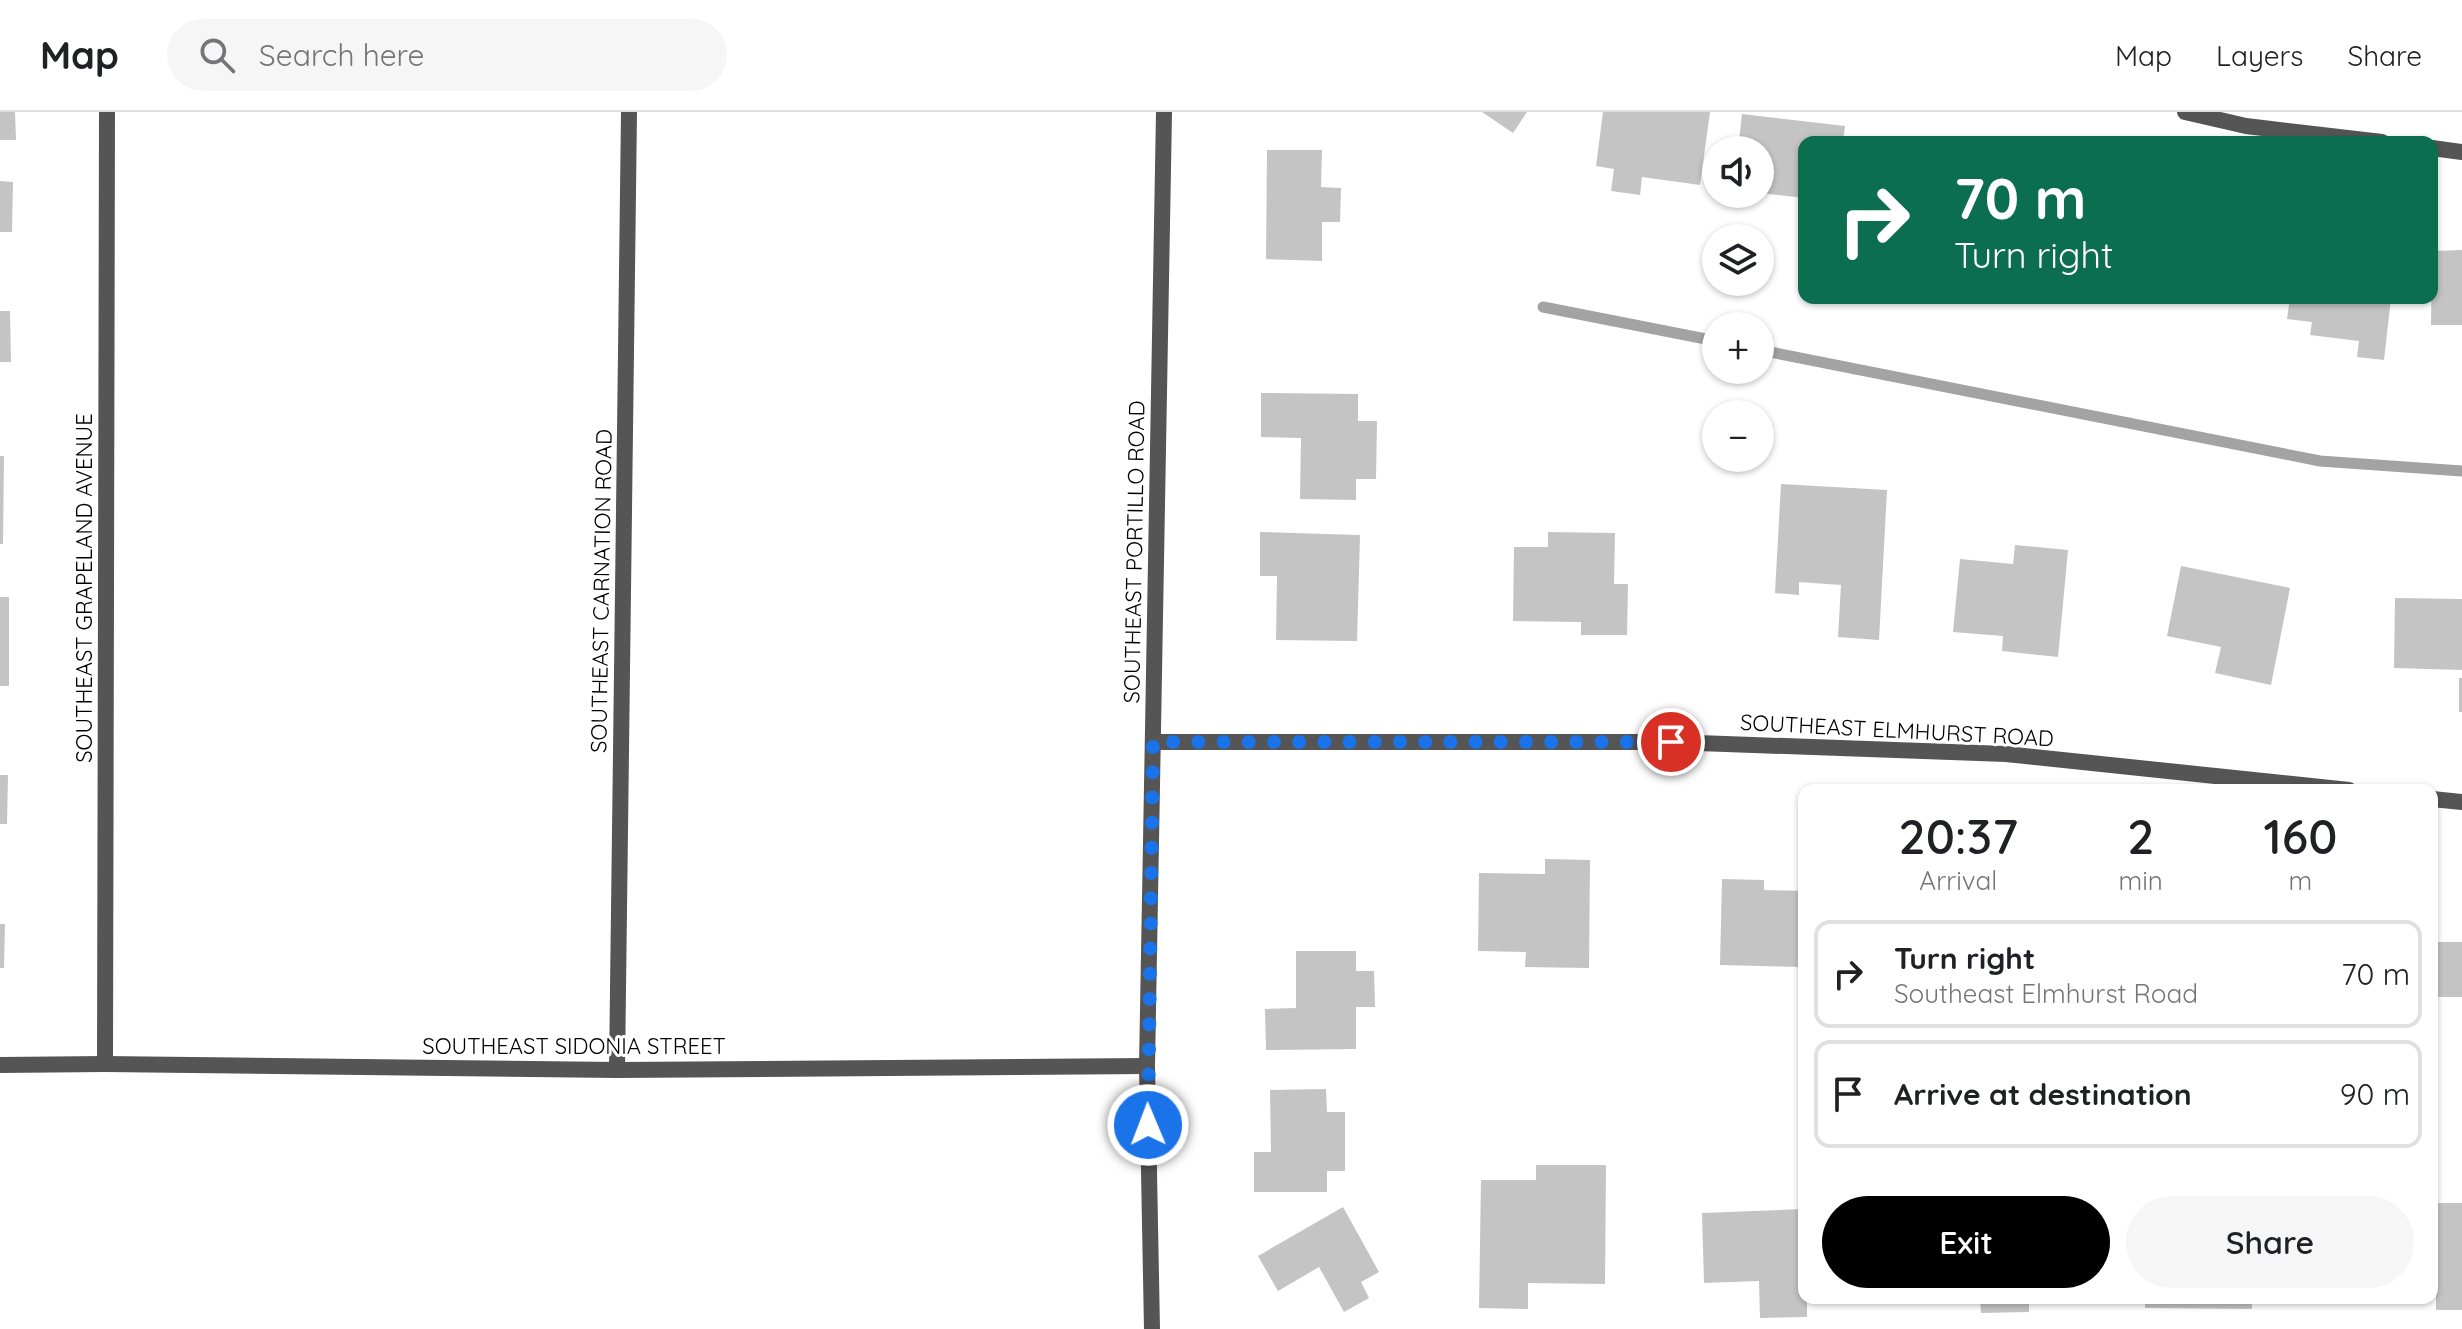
<!DOCTYPE html>
<meta charset="utf-8">
<style>
:root{--surface:#fff;--page:#f6f6f6;--text:#202124;--muted:#757577;--line:#e0e0e0;--accent:#000}
body{margin:0;font-family:Quicksand,sans-serif;background:var(--page);color:var(--text);height:100vh;display:flex;flex-direction:column;font-size:30px;white-space:nowrap}
*{box-sizing:border-box;margin:0}
p{font-size:26px;color:var(--muted)}
.icon{flex:none;width:44px;height:44px;fill:none;stroke:currentColor;stroke-width:2;stroke-linecap:round;stroke-linejoin:round}
.map{position:relative;flex:1;overflow:hidden}
.side{position:absolute;left:1798px;top:672px;width:640px;height:520px;display:flex;flex-direction:column;background:var(--surface);border-radius:16px;box-shadow:0 2px 6px #0004}
.side>*{flex:none}
.top-card{position:absolute;left:1798px;top:24px;width:640px;height:168px;border-radius:16px;box-shadow:0 2px 6px #0004;background:#0b6e4f;color:#fff;overflow:hidden}
.tools{position:absolute;left:1702px;top:24px;display:grid;gap:16px}
.tools a{display:grid;place-items:center;width:72px;height:72px;border-radius:50%;background:var(--surface);box-shadow:0 2px 6px #0004;font-size:40px}
.pin{position:absolute;display:grid;place-items:center;width:68px;height:68px;color:#fff;margin:-34px;border:4px solid #fff;border-radius:50%;box-shadow:0 2px 8px #0007}
.me{position:absolute;width:88px;margin:-44px;rotate:359deg;stroke-linejoin:round;filter:drop-shadow(0 0 6px #0008)}
.turn{display:flex;align-items:center;gap:28px;height:168px;padding:0 24px;font-size:36px}
.turn .icon{width:104px;height:104px;stroke-width:2.5}
.turn b{display:block;font-size:56px;line-height:68px}
.eta{display:flex;justify-content:space-evenly;align-items:center;height:136px;text-align:center}
.eta b{font-size:48px;font-weight:600;line-height:56px}
.cta{display:flex;gap:16px;margin-top:auto;padding:16px 24px}
.cta a{flex:1;height:92px;border-radius:48px;background:var(--accent);color:#fff;font-size:32px;font-weight:600;line-height:92px;text-align:center}
.cta a+a{background:var(--page);color:var(--text)}
ul{padding:0;list-style:none}
li{display:flex;align-items:center;gap:24px;height:108px;margin:0 16px 12px;padding:0 8px;border:4px solid var(--line);border-radius:16px}
li div{flex:1}
li b{display:block;font-size:30px}
li em{font-style:normal}
header{display:flex;align-items:center;gap:48px;box-sizing:border-box;height:112px;padding:0 40px;background:var(--surface);border-bottom:2px solid var(--line)}
header strong{font-size:38px}
nav{display:flex;gap:44px;margin-inline-start:auto;font-size:28px}
.search{width:560px;height:72px;background:var(--page);display:flex;align-items:center;gap:20px;box-sizing:border-box;padding:0 28px;border-radius:44px;color:var(--muted);font-size:30px}
.map>svg:first-child{display:block}
.lines{fill:none;stroke-linecap:round;stroke-linejoin:round}
.stream{stroke:#a3a3a3;stroke-width:11}
.building{fill:#c4c4c4}
.street{stroke:#555;stroke-width:16}
.route{stroke:#1a73e8;stroke-width:14;stroke-dasharray:0 25.2}
.labels{text-anchor:middle;dominant-baseline:central;stroke-width:6;stroke-linejoin:round;paint-order:stroke}
.street-label{font-size:22px;fill:#000;stroke:#fff}
</style>
<header>
<strong>Map</strong>
<div class="search"><svg class="icon" aria-label="search" viewBox="0 0 24 24"><circle cx="10" cy="10" r="6"/><path d="M15 15l6 6"/></svg>Search here</div>
<nav><a>Map</a><a>Layers</a><a>Share</a></nav>
</header>
<div class="map">
<svg width="2462" height="1217" viewBox="0 0 2462 1217">
<rect width="100%" height="100%" fill="#fff"/>
<g class="lines">
<!-- stream -->
<g class="stream">
<polyline points="1543,195 1716,229"/>
<polyline points="1760,238 2320,349 2462,359"/>
</g>
</g>
<!-- building -->
<g class="building">
<polygon points="0,0 15,0 16,28 0,28"/>
<polygon points="1482,0 1527,0 1513,21"/>
<polygon points="1603,0 1710,0 1700,73 1642,65 1640,83 1611,79 1614,57 1596,54"/>
<polygon points="1742,2 1845,14 1843,30 1804,30 1804,86 1760,81 1760,38 1738,38"/>
<polygon points="1267,38 1322,38 1321,75 1341,76 1340,110 1322,110 1322,149 1266,147"/>
<polygon points="0,69 13,70 12,120 0,120"/>
<polygon points="2462,138 2462,213 2431,213 2432,139"/>
<polygon points="2290,186 2391,186 2384,248 2357,245 2359,229 2310,223 2312,210 2287,207"/>
<polygon points="0,199 10,199 11,250 0,250"/>
<polygon points="1261,281 1358,282 1358,309 1377,309 1376,367 1356,367 1356,388 1300,387 1301,326 1261,325"/>
<polygon points="0,344 4,344 3,432 0,432"/>
<polygon points="1781,372 1887,378 1879,528 1838,525 1841,473 1799,470 1799,483 1775,481"/>
<polygon points="1260,420 1360,423 1357,529 1276,528 1277,464 1260,464"/>
<polygon points="1548,420 1615,421 1614,472 1628,472 1627,523 1581,523 1581,510 1513,509 1514,435 1548,435"/>
<polygon points="2015,433 2068,438 2058,545 2002,539 2003,524 1953,520 1960,447 2013,452"/>
<polygon points="2181,454 2290,476 2271,573 2215,561 2221,535 2167,524"/>
<rect x="0" y="485" width="9" height="89"/>
<polygon points="2395,486 2462,487 2462,558 2394,556"/>
<rect x="2459" y="566" width="3" height="34"/>
<polygon points="0,663 8,663 7,712 0,712"/>
<polygon points="1545,747 1590,748 1589,856 1525,855 1526,840 1478,839 1479,761 1545,762"/>
<polygon points="1722,767 1764,768 1764,778 1804,779 1804,855 1720,853"/>
<polygon points="0,812 5,812 4,856 0,856"/>
<rect x="2432" y="830" width="30" height="55"/>
<polygon points="1296,839 1356,839 1356,859 1374,859 1375,895 1356,895 1356,937 1266,938 1265,897 1296,896"/>
<polygon points="1326,977 1327,1000 1345,1000 1345,1059 1327,1059 1327,1080 1254,1080 1254,1040 1271,1040 1270,978"/>
<polygon points="1536,1053 1606,1053 1605,1172 1528,1171 1528,1197 1479,1196 1481,1068 1536,1068"/>
<polygon points="2432,1091 2462,1091 2462,1198 2436,1198 2436,1170 2432,1170"/>
<polygon points="1343,1095 1379,1160 1361,1170 1369,1186 1344,1200 1319,1155 1278,1179 1258,1144"/>
<polygon points="1804,1097 1804,1186 1807,1186 1807,1205 1760,1206 1759,1169 1704,1171 1702,1101"/>
<polygon points="1980,1186 2029,1186 2029,1200 1981,1201"/>
<polygon points="2145,1186 2252,1186 2252,1197 2145,1196"/>
</g>
<g class="lines">
<!-- street -->
<g class="street">
<polyline points="2185,0 2246,14 2382,30"/>
<polyline points="2432,36 2462,40"/>
<polyline points="1153,630 1671,630 2006,642 2349,678"/>
<polyline points="2432,687 2462,690"/>
<polyline points="105,952 107,0"/>
<polyline points="0,953 105,952 617,958 1147,954"/>
<polyline points="617,958 629,0"/>
<polyline points="1152,1217 1147,954 1164,0"/>
</g>
</g>
<g class="lines">
<!-- route -->
<polyline class="route" points="1148,1013 1153,630 1671,630"/>
</g>
<g class="labels">
<!-- street labels -->
<g class="street-label">
<text transform="translate(1134 440) rotate(-89)">SOUTHEAST PORTILLO ROAD</text>
<text transform="translate(84 476) rotate(-90)">SOUTHEAST GRAPELAND AVENUE</text>
<text transform="translate(601 479) rotate(-89)">SOUTHEAST CARNATION ROAD</text>
<text transform="translate(1897 618) rotate(3)">SOUTHEAST ELMHURST ROAD</text>
<text x="574" y="934">SOUTHEAST SIDONIA STREET</text>
</g>
</g>
</svg>
<div class="tools">
<a><svg class="icon" aria-label="sound" viewBox="0 0 24 24"><path d="M4 9h4l5-4v14l-5-4H4zM17 9q2 3 0 6"/></svg></a>
<a><svg class="icon" aria-label="layers" viewBox="0 0 24 24"><path d="M12 4l9 5-9 5-9-5zM3 14l9 5 9-5"/></svg></a>
<a>+</a>
<a>−</a>
</div>
<div class="pin" style="left:1671px;top:630px;background:#d93025"><svg class="icon" aria-label="arrive" viewBox="0 0 24 24"><path d="M6 21V4h12l-3 4 3 4H6"/></svg></div>
<svg class="me" style="left:1148px;top:1013px" viewBox="-20 -20 40 40"><circle r="17" fill="#1a73e8" stroke="#fff" stroke-width="3"/><path d="M0-11L8 9 0 5-8 9z" fill="#fff"/></svg>
<div class="top-card">
<div class="turn"><svg class="icon" aria-label="right" viewBox="0 0 24 24"><path d="M7 20v-9h11M14 6l5 5-5 5"/></svg><div><b>70 m</b>Turn right</div></div>
</div>
<section class="side">
<div class="eta">
<div><b>20:37</b><p>Arrival</p></div>
<div><b>2</b><p>min</p></div>
<div><b>160</b><p>m</p></div>
</div>
<ul>
<li><svg class="icon" aria-label="right" viewBox="0 0 24 24"><path d="M7 20v-9h11M14 6l5 5-5 5"/></svg><div><b>Turn right</b><p>Southeast Elmhurst Road</p></div><em>70 m</em></li>
<li><svg class="icon" aria-label="arrive" viewBox="0 0 24 24"><path d="M6 21V4h12l-3 4 3 4H6"/></svg><div><b>Arrive at destination</b></div><em>90 m</em></li>
</ul>
<div class="cta"><a>Exit</a><a>Share</a></div>
</section>
</div>
